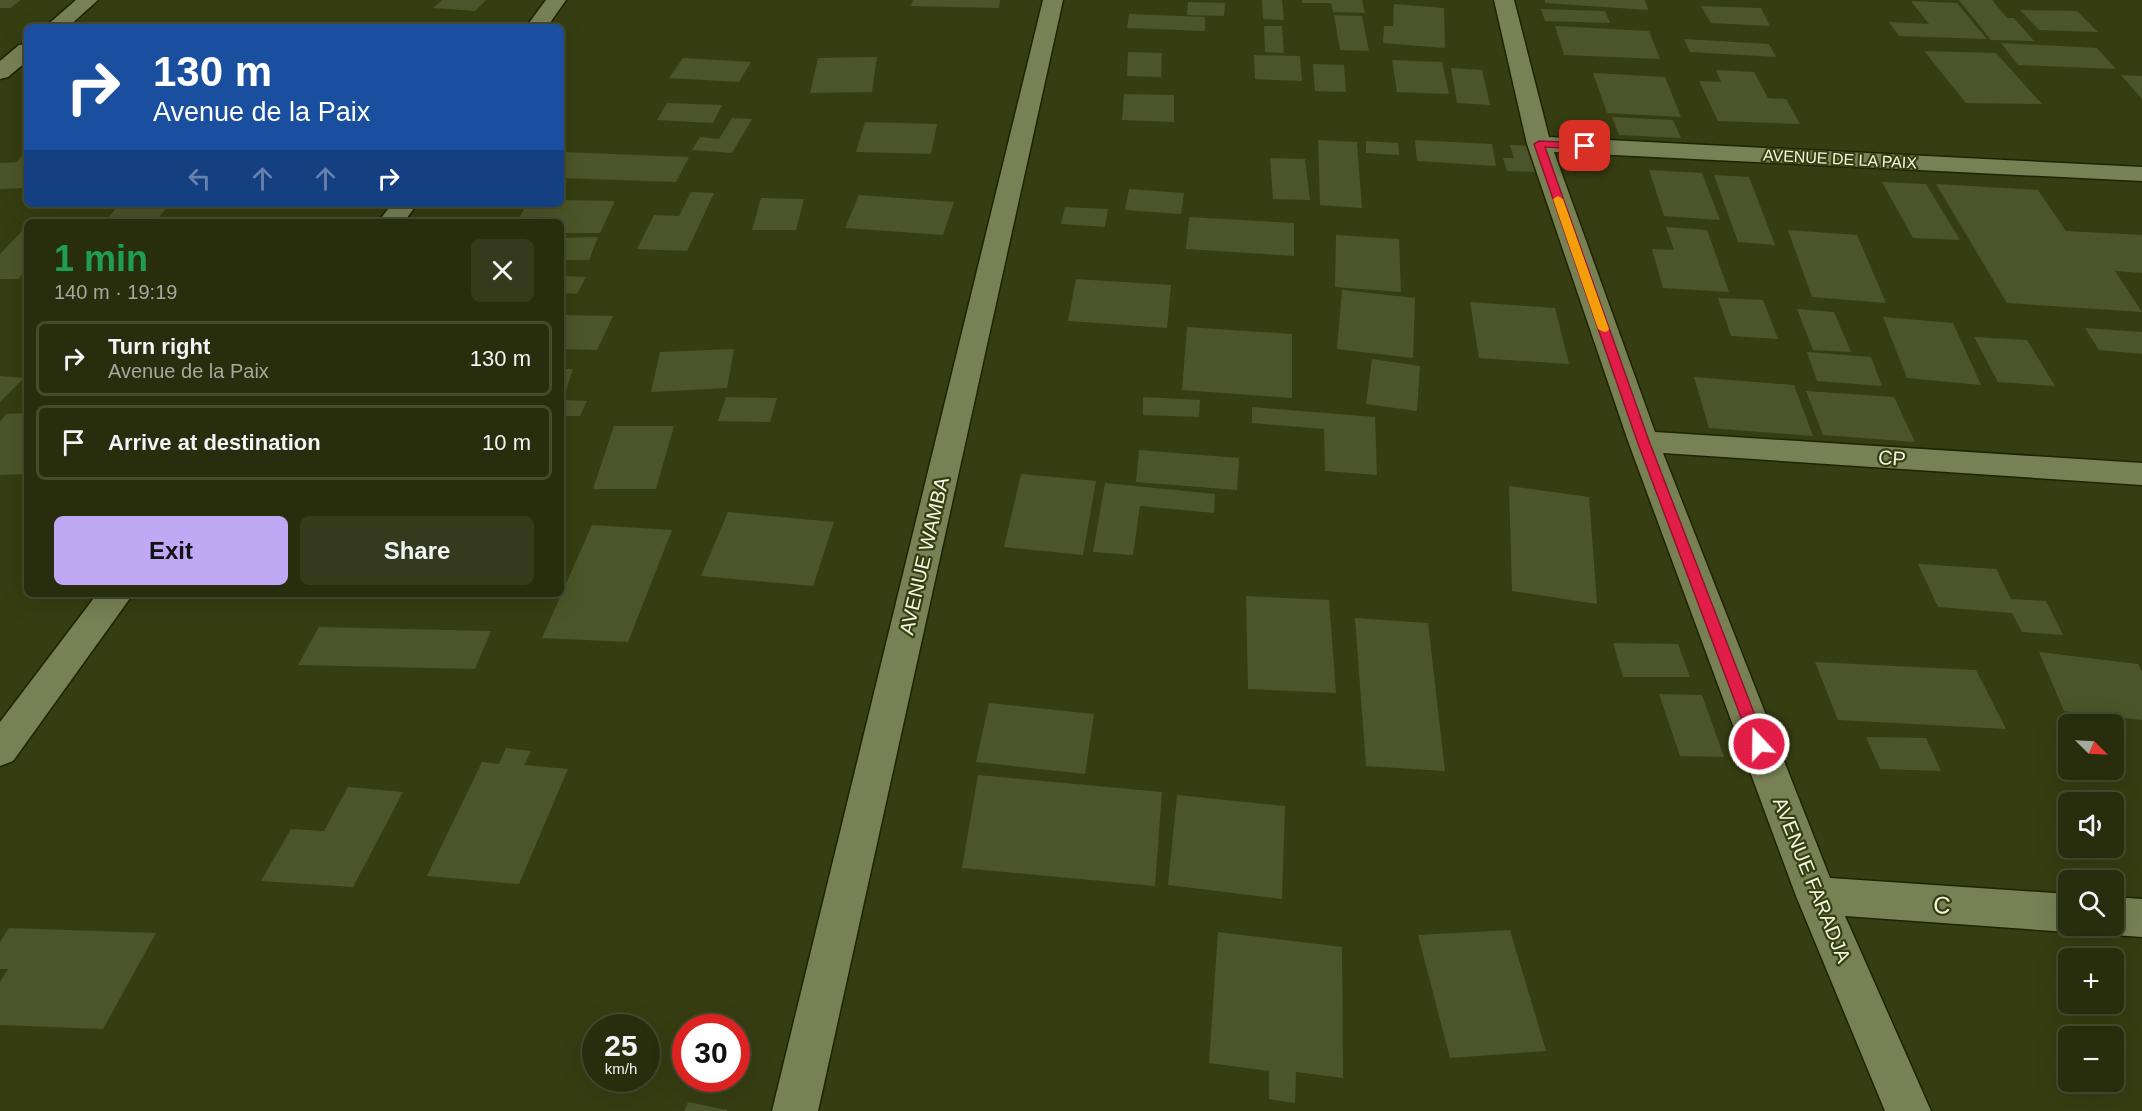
<!DOCTYPE html>
<meta charset="utf-8">
<style>
:root{--surface:#282e0d;--page:#343a1b;--text:#f1f3f6;--muted:#a5a89d;--line:#444a2e;--accent:#bfa9f4}
body{margin:0;font-family:Arial,sans-serif;background:var(--page);color:var(--text);height:100vh;display:flex;flex-direction:column;font-size:22px;white-space:nowrap}
*{box-sizing:border-box;margin:0}
p{font-size:20px;color:var(--muted)}
.icon{flex:none;width:33px;height:33px;fill:none;stroke:currentColor;stroke-width:2;stroke-linecap:round;stroke-linejoin:round}
.map{position:relative;flex:1;overflow:hidden}
.sheet{position:absolute;left:24px;top:219px;width:540px;height:378px;display:flex;flex-direction:column;background:var(--surface);border-radius:9px;box-shadow:0 6px 24px #0002,0 0 0 2px var(--line)}
.sheet>*{flex:none}
.hud{position:absolute;left:24px;top:24px;width:540px;height:183px;border-radius:9px;box-shadow:0 6px 24px #0002,0 0 0 2px var(--line);background:#1a4fa0;color:#fff;overflow:hidden}
.needle{width:39px;rotate:114deg}
.tools{position:absolute;left:2058px;top:714px;display:grid;gap:12px}
.tools a{display:grid;place-items:center;width:66px;height:66px;border-radius:9px;background:var(--surface);box-shadow:0 6px 24px #0002,0 0 0 2px var(--line);font-size:30px}
.speed{position:absolute;left:582px;top:1014px;display:flex;gap:12px;font-size:30px;font-weight:700;text-align:center}
.speed>*{display:grid;place-content:center;width:78px;height:78px;border-radius:50%;background:var(--surface);box-shadow:0 6px 24px #0002,0 0 0 2px var(--line);line-height:1}
.speed small{font-size:15px;font-weight:400}
.speed .limit{border:9px solid #d22;background:#fff;color:#111}
.pin{position:absolute;display:grid;place-items:center;width:51px;height:51px;color:#fff;margin:-26px;border-radius:12px;box-shadow:0 3px 9px #0006}
.me{position:absolute;width:66px;margin:-33px;rotate:339deg;stroke-linejoin:round;filter:drop-shadow(0 0 4px #0008)}
.turn{display:flex;align-items:center;gap:21px;height:126px;padding:0 30px;font-size:27px}
.turn .icon{width:78px;height:78px;stroke-width:2.5}
.turn b{display:block;font-size:42px;line-height:51px}
.lanes{display:flex;align-items:center;height:57px;padding:0 30px;background:#0003;justify-content:center;gap:30px;direction:ltr}
.lanes .off{opacity:.35}
.round{display:grid;place-items:center;flex:none;width:63px;height:63px;border-radius:9px;background:var(--page)}
.summary{display:flex;align-items:center;justify-content:space-between;height:102px;padding:0 30px}
h1{font-size:36px;font-weight:700;line-height:45px;color:#1e9e55}
.primary-button{display:flex;gap:12px;margin-top:auto;padding:12px 30px}
.primary-button a{flex:1;height:69px;border-radius:9px;background:var(--accent);color:#111;font-size:24px;font-weight:700;line-height:69px;text-align:center}
.primary-button a+a{background:var(--page);color:var(--text)}
ul{padding:0;list-style:none}
li{display:flex;align-items:center;gap:18px;height:75px;margin:0 12px 9px;padding:0 18px;border:3px solid var(--line);border-radius:9px}
li div{flex:1}
li b{display:block;font-size:22px}
li em{font-style:normal}
.map>svg:first-child{display:block}
.building{fill:#4c5429}
.lines{fill:none;stroke-linecap:round;stroke-linejoin:round}
.minor-casing{stroke:#1e2303;stroke-width:3}
.minor{fill:#788154;fill-rule:evenodd}
.route{fill:#e11d48;stroke:#92132f;stroke-width:1.5}
.slow{fill:#f59e0b}
.labels{text-anchor:middle;dominant-baseline:central;stroke-width:4.5;stroke-linejoin:round;paint-order:stroke}
.far-street-label{font-size:16px;fill:#f2f7df;stroke:#363d11}
.street-label{font-size:20px;fill:#f2f7df;stroke:#363d11}
.near-street-label{font-size:24px;fill:#f2f7df;stroke:#363d11}
</style>
<div class="map">
<svg width="2142" height="1111" viewBox="0 0 2142 1111">
<rect width="100%" height="100%" fill="#363d11"/>
<!-- building -->
<g class="building">
<polygon points="0,0 21,0 10,8 0,8"/>
<polygon points="442,0 486,0 475,11 433,8"/>
<polygon points="913,0 1000,0 999,8 911,6"/>
<polygon points="1262,0 1282,0 1284,20 1263,19"/>
<polygon points="1302,0 1362,0 1365,13 1333,12 1331,3 1302,3"/>
<polygon points="1545,0 1645,0 1648,10 1545,3"/>
<polygon points="1959,0 1992,0 2007,18 2014,18 2034,41 1991,40"/>
<polygon points="1911,1 1957,3 1987,39 1899,36 1889,22 1929,24"/>
<polygon points="1188,2 1225,3 1224,16 1187,15"/>
<polygon points="1394,4 1444,8 1445,48 1383,43 1384,26 1393,26"/>
<polygon points="1701,6 1761,8 1770,26 1711,23"/>
<polygon points="1541,9 1605,11 1610,23 1545,21"/>
<polygon points="2020,10 2077,11 2098,32 2039,30"/>
<polygon points="1129,14 1205,17 1205,31 1127,28"/>
<polygon points="1334,15 1362,16 1369,51 1340,50"/>
<polygon points="1264,26 1282,26 1284,53 1265,52"/>
<polygon points="1555,26 1649,31 1660,59 1564,55"/>
<polygon points="1684,39 1769,44 1776,57 1690,52"/>
<polygon points="2001,43 2097,48 2116,69 2018,65"/>
<polygon points="1924,51 1996,53 2042,104 1966,103"/>
<polygon points="1128,52 1162,53 1161,77 1127,76"/>
<polygon points="1254,55 1300,56 1302,81 1255,79"/>
<polygon points="877,57 872,92 810,93 818,58"/>
<polygon points="683,58 751,62 739,82 669,78"/>
<polygon points="1392,60 1442,62 1449,94 1397,92"/>
<polygon points="1313,64 1344,65 1346,92 1315,91"/>
<polygon points="1451,68 1482,70 1490,105 1457,103"/>
<polygon points="1716,70 1754,72 1768,98 1786,99 1800,124 1718,121 1699,81 1721,82"/>
<polygon points="1593,73 1665,77 1681,117 1607,113"/>
<polygon points="2121,75 2142,76 2142,99"/>
<polygon points="1124,94 1174,95 1174,122 1122,120"/>
<polygon points="667,103 722,105 713,123 657,120"/>
<polygon points="1612,117 1673,120 1681,138 1619,135"/>
<polygon points="732,118 752,119 732,153 692,150 700,137 719,139"/>
<polygon points="865,122 937,124 931,154 856,152"/>
<polygon points="1318,140 1357,142 1362,208 1320,205"/>
<polygon points="1415,140 1492,144 1496,166 1417,161"/>
<polygon points="1366,141 1398,143 1399,155 1366,153"/>
<polygon points="1510,145 1531,146 1539,172 1507,171 1503,158 1514,158"/>
<polygon points="561,152 689,157 676,182 561,178"/>
<polygon points="22,156 27,156 27,188 0,189 0,163 17,162"/>
<polygon points="1270,158 1305,159 1310,200 1273,199"/>
<polygon points="1649,170 1702,173 1720,220 1664,216"/>
<polygon points="1714,175 1749,177 1775,245 1738,242"/>
<polygon points="1882,182 1926,184 1960,240 1913,238"/>
<polygon points="1936,184 2038,190 2066,231 2142,235 2142,273 2115,271 2142,312 2007,303"/>
<polygon points="1129,189 1184,193 1181,214 1125,210"/>
<polygon points="691,192 714,193 687,251 637,249 654,215 679,216"/>
<polygon points="859,195 954,202 943,235 845,228"/>
<polygon points="761,198 804,199 796,230 752,230"/>
<polygon points="561,200 615,201 600,233 561,233 561,222 533,222 535,219 519,218 527,204 561,204"/>
<polygon points="120,204 170,204 155,222 104,222"/>
<polygon points="1065,207 1108,209 1105,227 1061,224"/>
<polygon points="1189,217 1294,223 1294,256 1186,249"/>
<polygon points="27,226 27,270 18,279 0,279 0,254"/>
<polygon points="1666,227 1707,230 1729,292 1663,288 1652,249 1674,250"/>
<polygon points="1788,230 1857,235 1886,303 1812,297"/>
<polygon points="1336,235 1399,239 1401,292 1335,287"/>
<polygon points="598,237 589,260 561,260 561,238"/>
<polygon points="561,276 586,277 577,294 561,293"/>
<polygon points="1076,279 1171,285 1167,328 1068,321"/>
<polygon points="1342,290 1415,298 1413,358 1337,349"/>
<polygon points="1718,298 1763,300 1778,339 1731,336"/>
<polygon points="1470,302 1555,308 1569,364 1479,358"/>
<polygon points="1797,309 1834,312 1851,352 1813,350"/>
<polygon points="565,315 613,316 597,350 561,349 564,338 561,338 561,323"/>
<polygon points="1883,317 1953,323 1981,385 1907,378"/>
<polygon points="1187,327 1292,334 1292,398 1182,390"/>
<polygon points="2085,328 2142,332 2142,354 2099,350"/>
<polygon points="1974,337 2027,340 2055,386 1998,382"/>
<polygon points="734,349 727,388 651,392 660,352"/>
<polygon points="1807,352 1871,357 1882,386 1817,381"/>
<polygon points="1372,359 1420,366 1417,411 1366,404"/>
<polygon points="561,369 573,369 566,390 561,390"/>
<polygon points="0,376 24,378 0,402"/>
<polygon points="1694,377 1794,385 1813,436 1709,428"/>
<polygon points="1806,391 1894,397 1915,442 1823,435"/>
<polygon points="726,397 777,398 770,422 718,421"/>
<polygon points="1143,397 1200,400 1199,417 1143,415"/>
<polygon points="561,400 587,401 580,416 561,416"/>
<polygon points="1252,407 1375,417 1377,475 1325,471 1324,429 1252,423"/>
<polygon points="27,413 27,474 0,475 0,422 6,414"/>
<polygon points="614,426 674,426 656,489 593,489"/>
<polygon points="1139,450 1239,458 1237,490 1136,482"/>
<polygon points="1021,474 1096,481 1083,555 1004,547"/>
<polygon points="1105,483 1215,494 1214,513 1140,506 1133,555 1093,552"/>
<polygon points="1509,486 1589,497 1597,604 1512,591"/>
<polygon points="728,512 834,522 813,586 701,576"/>
<polygon points="592,525 672,530 628,642 542,638"/>
<polygon points="1918,564 1996,569 2011,599 2046,601 2063,635 2022,632 2012,613 1938,607"/>
<polygon points="1246,596 1329,600 1336,693 1248,689"/>
<polygon points="1355,618 1428,623 1445,771 1366,766"/>
<polygon points="319,627 491,631 475,669 298,665"/>
<polygon points="1613,643 1678,644 1690,677 1623,677"/>
<polygon points="2039,652 2138,664 2142,672 2142,720 2064,711"/>
<polygon points="1815,662 1976,670 2006,729 1838,720"/>
<polygon points="1659,694 1702,695 1724,757 1680,756"/>
<polygon points="989,703 1094,714 1085,774 976,762"/>
<polygon points="1866,737 1926,738 1941,771 1880,769"/>
<polygon points="506,748 531,751 524,765 568,769 519,884 427,876 482,762 499,764"/>
<polygon points="978,775 1162,792 1155,886 962,868"/>
<polygon points="348,787 403,792 353,887 261,881 291,829 324,831"/>
<polygon points="1177,795 1285,806 1282,899 1168,885"/>
<polygon points="9,928 156,933 103,1029 0,1025 0,982 8,969 0,969 0,942"/>
<polygon points="1510,930 1546,1051 1450,1058 1418,935"/>
<polygon points="1218,932 1342,947 1343,1078 1296,1072 1295,1103 1269,1099 1269,1071 1209,1063"/>
<polygon points="688,1102 727,1110 727,1111 684,1111"/>
</g>
<g class="lines">
<defs>
<g id="minor">
<polygon points="76,0 98,0 68,27 45,27"/>
<polygon points="546,0 566,0 547,27 526,27"/>
<polygon points="1043,0 1063,0 818,1111 772,1111"/>
<polygon points="1494,0 1514,0 1549,137 2142,167 2142,181 1554,152 1655,432 2142,463 2142,485 1663,453 1830,878 2068,894 2068,926 2083,926 2068,932 1845,916 1931,1111 1885,1111 1796,896 1628,441 1527,144"/>
<polygon points="27,44 27,61 8,77 0,79 0,61 19,45"/>
<polygon points="392,204 417,204 404,222 378,222"/>
<polygon points="97,594 133,594 13,761 0,766 0,722"/>
<polygon points="2114,897 2142,899 2142,937 2114,935 2099,929 2098,926 2114,926"/>
</g>
</defs>
<!-- minor casing -->
<use href="#minor" class="minor-casing"/>
<!-- minor -->
<use href="#minor" class="minor"/>
</g>
<!-- route -->
<polygon class="route" points="1539,141 1585,143 1590,146 1585,149 1545,147 1649,441 1766,744 1764,749 1759,751 1753,749 1751,744 1637,441 1534,144"/>
<!-- slow -->
<polygon class="slow" points="1558,196 1563,199 1609,329 1608,331 1604,332 1598,329 1553,199"/>
<g class="labels">
<!-- far-street labels -->
<g class="far-street-label">
<text transform="translate(1840 159) rotate(3)">AVENUE DE LA PAIX</text>
</g>
<!-- street labels -->
<g class="street-label">
<text transform="translate(1892 458) rotate(4)">CP</text>
<text transform="translate(924 556) rotate(-77)">AVENUE WAMBA</text>
<text transform="translate(1812 880) rotate(68)">AVENUE FARADJA</text>
</g>
<!-- near-street labels -->
<g class="near-street-label">
<text transform="translate(1942 905) rotate(4)">C</text>
</g>
</g>
</svg>
<div class="tools">
<a><svg class="needle" viewBox="-14 -14 28 28"><path d="M0-13l5 13h-10z" fill="#e53935"/><path d="M0 13l5-13h-10z" fill="#a5a89d"/></svg></a>
<a><svg class="icon" aria-label="sound" viewBox="0 0 24 24"><path d="M4 9h4l5-4v14l-5-4H4zM17 9q2 3 0 6"/></svg></a>
<a><svg class="icon" aria-label="search" viewBox="0 0 24 24"><circle cx="10" cy="10" r="6"/><path d="M15 15l6 6"/></svg></a>
<a>+</a>
<a>−</a>
</div>
<div class="speed"><div>25<small>km/h</small></div><div class="limit">30</div></div>
<div class="pin" style="left:1585px;top:146px;background:#d93025"><svg class="icon" aria-label="arrive" viewBox="0 0 24 24"><path d="M6 21V4h12l-3 4 3 4H6"/></svg></div>
<svg class="me" style="left:1759px;top:744px" viewBox="-20 -20 40 40"><circle r="17" fill="#e11d48" stroke="#fff" stroke-width="3"/><path d="M0-11L8 9 0 5-8 9z" fill="#fff"/></svg>
<div class="hud">
<div class="turn"><svg class="icon" aria-label="right" viewBox="0 0 24 24"><path d="M7 20v-9h11M14 6l5 5-5 5"/></svg><div><b>130 m</b>Avenue de la Paix</div></div>
<div class="lanes"><svg class="icon off" aria-label="left" viewBox="0 0 24 24"><path d="M17 20v-9H6M10 6l-5 5 5 5"/></svg><svg class="icon off" aria-label="ahead" viewBox="0 0 24 24"><path d="M12 20V5M6 11l6-6 6 6"/></svg><svg class="icon off" aria-label="ahead" viewBox="0 0 24 24"><path d="M12 20V5M6 11l6-6 6 6"/></svg><svg class="icon" aria-label="right" viewBox="0 0 24 24"><path d="M7 20v-9h11M14 6l5 5-5 5"/></svg></div>
</div>
<section class="sheet">
<div class="summary"><div><h1>1 min</h1><p>140 m · 19:19</p></div><a class="round"><svg class="icon" aria-label="close" viewBox="0 0 24 24"><path d="M6 6l12 12M18 6L6 18"/></svg></a></div>
<ul>
<li><svg class="icon" aria-label="right" viewBox="0 0 24 24"><path d="M7 20v-9h11M14 6l5 5-5 5"/></svg><div><b>Turn right</b><p>Avenue de la Paix</p></div><em>130 m</em></li>
<li><svg class="icon" aria-label="arrive" viewBox="0 0 24 24"><path d="M6 21V4h12l-3 4 3 4H6"/></svg><div><b>Arrive at destination</b></div><em>10 m</em></li>
</ul>
<div class="primary-button"><a>Exit</a><a>Share</a></div>
</section>
</div>
